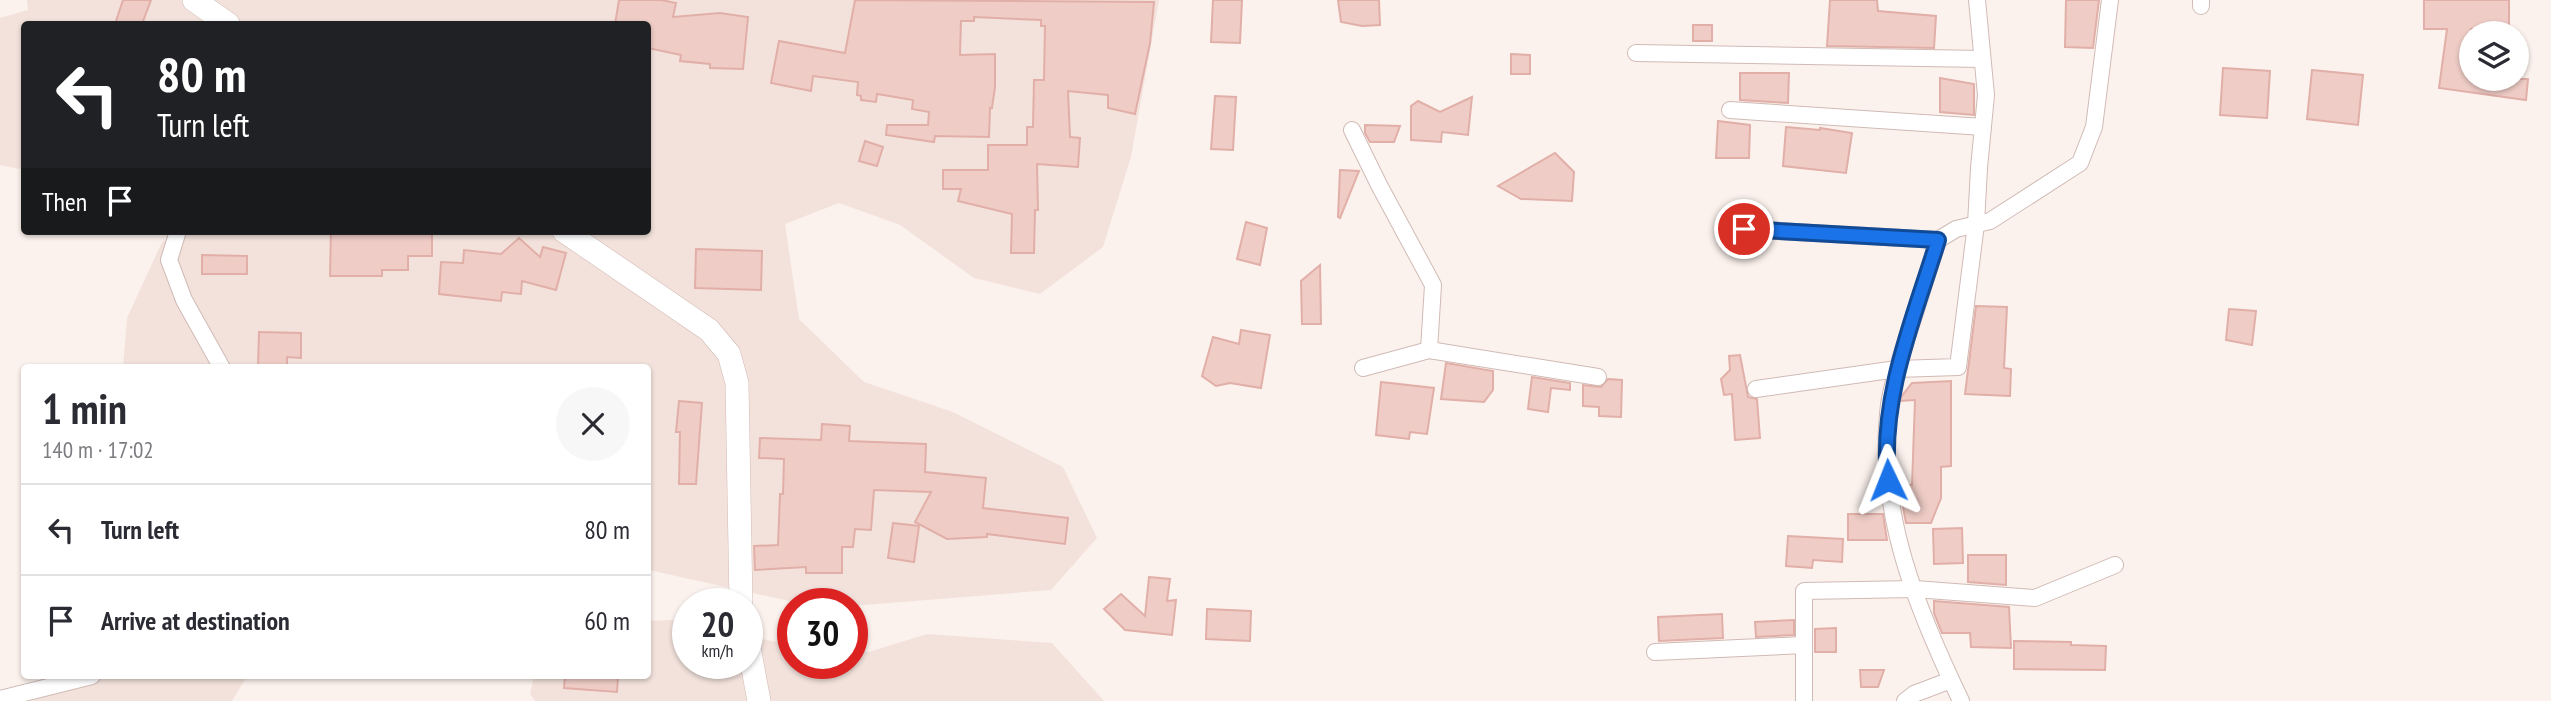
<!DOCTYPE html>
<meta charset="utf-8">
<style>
:root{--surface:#fff;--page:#f7f7f7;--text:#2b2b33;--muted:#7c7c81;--line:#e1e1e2}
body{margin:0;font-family:"PT Sans Narrow",sans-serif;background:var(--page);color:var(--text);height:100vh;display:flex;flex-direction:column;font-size:26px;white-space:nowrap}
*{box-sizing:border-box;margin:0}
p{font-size:23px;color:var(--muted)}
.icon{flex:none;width:38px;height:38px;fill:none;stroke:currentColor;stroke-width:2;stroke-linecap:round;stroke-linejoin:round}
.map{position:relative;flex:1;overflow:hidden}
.side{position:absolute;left:21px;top:364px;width:630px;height:315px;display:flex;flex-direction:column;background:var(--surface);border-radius:7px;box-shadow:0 2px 5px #0004}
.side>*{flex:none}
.guide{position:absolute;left:21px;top:21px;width:630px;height:214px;border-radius:7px;box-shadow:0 2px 5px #0004;background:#202124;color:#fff;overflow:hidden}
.fabs{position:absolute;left:2459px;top:21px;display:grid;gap:14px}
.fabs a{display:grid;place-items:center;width:70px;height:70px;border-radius:50%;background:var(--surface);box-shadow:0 2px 5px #0004;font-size:35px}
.speed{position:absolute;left:672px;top:588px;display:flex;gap:14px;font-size:35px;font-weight:700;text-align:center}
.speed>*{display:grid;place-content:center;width:91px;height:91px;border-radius:50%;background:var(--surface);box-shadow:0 2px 5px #0004;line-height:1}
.speed small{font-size:18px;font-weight:400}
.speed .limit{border:10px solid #d22;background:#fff;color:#111}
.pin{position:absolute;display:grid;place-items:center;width:60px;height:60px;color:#fff;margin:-30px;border:4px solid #fff;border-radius:50%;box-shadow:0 2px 7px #0007}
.me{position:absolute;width:77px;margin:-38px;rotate:358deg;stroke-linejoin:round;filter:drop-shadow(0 0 5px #0008)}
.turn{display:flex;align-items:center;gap:24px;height:147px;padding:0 21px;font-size:32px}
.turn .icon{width:91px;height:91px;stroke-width:2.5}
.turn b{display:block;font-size:49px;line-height:60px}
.then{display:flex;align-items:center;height:66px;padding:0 21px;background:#0003;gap:14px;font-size:26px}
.round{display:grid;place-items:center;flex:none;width:74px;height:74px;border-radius:37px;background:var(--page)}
.overview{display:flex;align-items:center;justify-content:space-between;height:119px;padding:0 21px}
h1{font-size:42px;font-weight:700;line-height:52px}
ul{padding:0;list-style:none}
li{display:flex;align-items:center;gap:21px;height:91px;padding:0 21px;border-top:2px solid var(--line)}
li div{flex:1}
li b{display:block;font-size:26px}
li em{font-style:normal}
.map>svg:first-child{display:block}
.residential{fill:#f3e2dc}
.building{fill:#efccc6;stroke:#e1afa8;stroke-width:2}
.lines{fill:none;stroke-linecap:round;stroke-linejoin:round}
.minor-casing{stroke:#d0bab5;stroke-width:18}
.secondary-casing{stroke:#d3b9b3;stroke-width:24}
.minor{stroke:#fff;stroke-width:16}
.secondary{stroke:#fff;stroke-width:23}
.route-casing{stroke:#114b97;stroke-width:18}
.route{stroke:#1a73e8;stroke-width:12}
</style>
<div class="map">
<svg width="2551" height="701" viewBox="0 0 2551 701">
<rect width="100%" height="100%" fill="#fcf2ed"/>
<!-- residential -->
<g class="residential">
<polygon points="27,0 1159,0 1131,157 1103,247 1040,294 974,278 900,225 839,203 785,224 799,319 864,382 953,412 1063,467 1097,538 1051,590 852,606 852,604 803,604 649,570 648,368 123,367 127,318 162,242 183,231 648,231 648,24 24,24 24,166 19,169 0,165 0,18 28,10"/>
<polygon points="671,620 688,624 688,663 747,663 747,636 793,645 793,663 852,663 852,650 869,652 927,634 1052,643 1104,701 535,701 530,694 534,676 648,676 648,621"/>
<polygon points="76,676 247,676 232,701 32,701"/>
</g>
<!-- building -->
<g class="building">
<polygon points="123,0 151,0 142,24 115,24"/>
<polygon points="619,0 661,0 676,3 673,17 720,13 748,17 743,69 710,68 710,64 680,61 681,55 648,48 648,24 615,24"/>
<polygon points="855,0 1154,2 1150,43 1135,114 1108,108 1108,95 1068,91 1070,137 1080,138 1078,167 1037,164 1038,210 1035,210 1034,253 1011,253 1012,214 958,201 961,189 943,189 943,170 988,170 988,145 1027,145 1027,127 1033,127 1034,80 1044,80 1045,26 1041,26 1041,20 974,17 974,21 961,21 960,55 995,54 995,87 992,108 990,108 989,137 935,136 934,142 886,135 887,125 928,125 929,112 912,109 913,100 877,94 876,102 861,100 861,96 857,95 858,82 813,76 811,91 771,83 779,41 845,53"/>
<polygon points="1213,0 1242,0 1240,43 1211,42"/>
<polygon points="1338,0 1379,0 1380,25 1362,26 1341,22"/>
<polygon points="1830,0 1877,0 1878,11 1936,16 1934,48 1827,46"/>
<polygon points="2066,0 2099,0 2093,48 2065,47"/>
<polygon points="2424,0 2509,0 2509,29 2471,29 2471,79 2528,79 2526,100 2439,88 2447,29 2424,29"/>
<rect x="1693" y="25" width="19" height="16"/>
<polygon points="1511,54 1530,55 1530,74 1511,74"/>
<polygon points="2223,68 2270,71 2267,118 2220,115"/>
<polygon points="2312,70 2363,75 2358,125 2307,119"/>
<polygon points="1740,73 1789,73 1788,103 1740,100"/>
<polygon points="1940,78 1974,84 1974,115 1940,112"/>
<polygon points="1215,96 1236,97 1233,150 1211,149"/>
<polygon points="1472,97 1468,135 1442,132 1441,142 1411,140 1411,106 1418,101 1440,112"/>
<polygon points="1718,121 1750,125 1749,158 1716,158"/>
<polygon points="1365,125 1400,126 1394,142 1370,142 1365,133"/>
<polygon points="1786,127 1820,130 1820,128 1852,133 1846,173 1783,166"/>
<polygon points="865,141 883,147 877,166 859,161"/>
<polygon points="1555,153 1574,172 1572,201 1521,199 1498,186"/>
<polygon points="1340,170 1359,171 1340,218 1338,217"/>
<polygon points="1246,222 1267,228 1260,265 1237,259"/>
<polygon points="331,231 432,231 432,256 408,256 408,270 382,270 382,276 330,276"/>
<polygon points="519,238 540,257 543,247 566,253 556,290 522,281 521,294 502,292 501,301 439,294 441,262 463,263 464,250 501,254"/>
<polygon points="696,249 762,251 761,290 695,288"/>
<polygon points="202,255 247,256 247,274 202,274"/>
<polygon points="1320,265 1321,324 1302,324 1301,281"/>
<polygon points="1976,306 2007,307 2004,368 2011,369 2010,396 1965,394"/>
<polygon points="2229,309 2256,311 2252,345 2226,340"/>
<polygon points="1241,330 1270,335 1261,388 1230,383 1216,386 1202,376 1213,337 1239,344"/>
<polygon points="259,332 301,333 301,358 287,357 287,368 258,368"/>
<polygon points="1740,355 1748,397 1757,399 1760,438 1735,440 1732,394 1724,395 1721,379 1730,370 1729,356"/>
<polygon points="1446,363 1493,371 1493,390 1484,402 1441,399"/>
<polygon points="1532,377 1570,383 1570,390 1551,388 1548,412 1528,409"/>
<polygon points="1608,379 1622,380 1621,417 1599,416 1599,407 1583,406 1583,385 1601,387"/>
<polygon points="1951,381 1951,466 1941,467 1941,498 1931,523 1906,523 1899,485 1912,485 1915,400 1900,401 1901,397 1912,383"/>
<polygon points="1381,382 1434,388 1427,434 1410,432 1409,439 1376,435"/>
<polygon points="679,401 702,403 696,484 679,484 680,432 676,432"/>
<polygon points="822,424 850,426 849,441 926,444 925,472 986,478 983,508 1068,518 1065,544 987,534 987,537 947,539 915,522 931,492 874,490 871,530 855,529 853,547 842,547 842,573 806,573 806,567 755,570 754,546 778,545 780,494 783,494 784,459 759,458 760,438 821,440"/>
<polygon points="1848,514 1883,514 1887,540 1848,540"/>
<polygon points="893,523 919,526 914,562 888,558"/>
<polygon points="1962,528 1963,563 1934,564 1933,529"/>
<polygon points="1788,536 1843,539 1842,562 1813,560 1812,568 1786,566"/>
<polygon points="1968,555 2006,555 2006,585 1968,582"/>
<polygon points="1149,577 1170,579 1167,601 1176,600 1172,635 1125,630 1104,609 1121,594 1145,616"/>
<polygon points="1934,601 2009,607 2011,648 1971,647 1970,633 1942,633 1934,613"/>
<polygon points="1207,609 1251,611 1250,641 1206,639"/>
<polygon points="1722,614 1723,638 1659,641 1658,617"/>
<polygon points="1794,620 1794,635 1756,637 1755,622"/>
<polygon points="1836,628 1836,652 1815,652 1815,629"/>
<polygon points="2014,641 2071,642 2071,645 2106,646 2105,670 2014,669"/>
<polygon points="1860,670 1884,670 1878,687 1861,687"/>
<polygon points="565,676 618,676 617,692 564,688"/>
</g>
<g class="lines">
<defs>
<g id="minor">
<polyline points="2201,0 2201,6"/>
<polyline points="1636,53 1982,59"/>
<polyline points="1730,110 1983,127"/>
<polyline points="1352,130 1379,185 1433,285 1429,350"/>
<polyline points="1744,229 1938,240 1956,229 1990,221 2080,163 2094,127 2110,0"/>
<polyline points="178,231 169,260 184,300 222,368"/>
<path d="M1938,240C1928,272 1918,304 1907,337C1900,362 1890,388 1888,414C1878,516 1918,611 1961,701"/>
<polyline points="1363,368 1429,350 1598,377"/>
<polyline points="1756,389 1897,369 1958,367 1976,224 1979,168 1986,95 1977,0"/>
<polyline points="1655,652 1804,645"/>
<polyline points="0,699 92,676"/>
<polyline points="1804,701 1804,591 1915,589 2035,598 2115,565"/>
<polyline points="1905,701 1914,694 1951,680"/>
</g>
<g id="secondary">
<polyline points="194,0 228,24"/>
<polyline points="564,231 709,330 729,354 737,383 741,604"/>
<polyline points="747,636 759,701"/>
</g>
</defs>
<!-- minor casing -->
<use href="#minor" class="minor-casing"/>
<!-- secondary casing -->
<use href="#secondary" class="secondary-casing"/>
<!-- minor -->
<use href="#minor" class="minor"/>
<!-- secondary -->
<use href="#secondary" class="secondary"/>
</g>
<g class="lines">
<defs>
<path id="route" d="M1744,229L1938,240C1914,318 1880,396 1888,480"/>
</defs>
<!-- route casing -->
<use href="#route" class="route-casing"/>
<!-- route -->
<use href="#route" class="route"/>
</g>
</svg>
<div class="fabs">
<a><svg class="icon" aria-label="layers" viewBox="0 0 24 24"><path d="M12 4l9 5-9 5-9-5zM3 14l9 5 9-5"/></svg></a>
</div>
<div class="speed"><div>20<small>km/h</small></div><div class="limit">30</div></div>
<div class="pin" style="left:1744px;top:229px;background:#d93025"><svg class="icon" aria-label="arrive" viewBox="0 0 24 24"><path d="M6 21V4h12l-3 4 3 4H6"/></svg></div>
<svg class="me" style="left:1888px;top:480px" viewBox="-20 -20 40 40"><path d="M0-17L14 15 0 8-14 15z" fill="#1a73e8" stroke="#fff" stroke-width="4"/></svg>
<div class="guide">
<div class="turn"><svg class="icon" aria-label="left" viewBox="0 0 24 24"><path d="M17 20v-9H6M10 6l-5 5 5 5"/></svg><div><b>80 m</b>Turn left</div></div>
<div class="then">Then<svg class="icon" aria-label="arrive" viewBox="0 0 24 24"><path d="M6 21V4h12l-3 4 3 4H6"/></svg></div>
</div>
<section class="side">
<div class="overview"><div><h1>1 min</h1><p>140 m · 17:02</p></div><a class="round"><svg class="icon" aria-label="close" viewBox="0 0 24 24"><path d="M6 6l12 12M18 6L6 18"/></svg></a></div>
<ul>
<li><svg class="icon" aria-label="left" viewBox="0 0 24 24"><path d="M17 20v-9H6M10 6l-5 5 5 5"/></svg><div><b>Turn left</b></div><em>80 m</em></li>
<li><svg class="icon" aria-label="arrive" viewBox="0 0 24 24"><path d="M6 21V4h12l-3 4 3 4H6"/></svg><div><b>Arrive at destination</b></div><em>60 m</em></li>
</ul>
</section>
</div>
